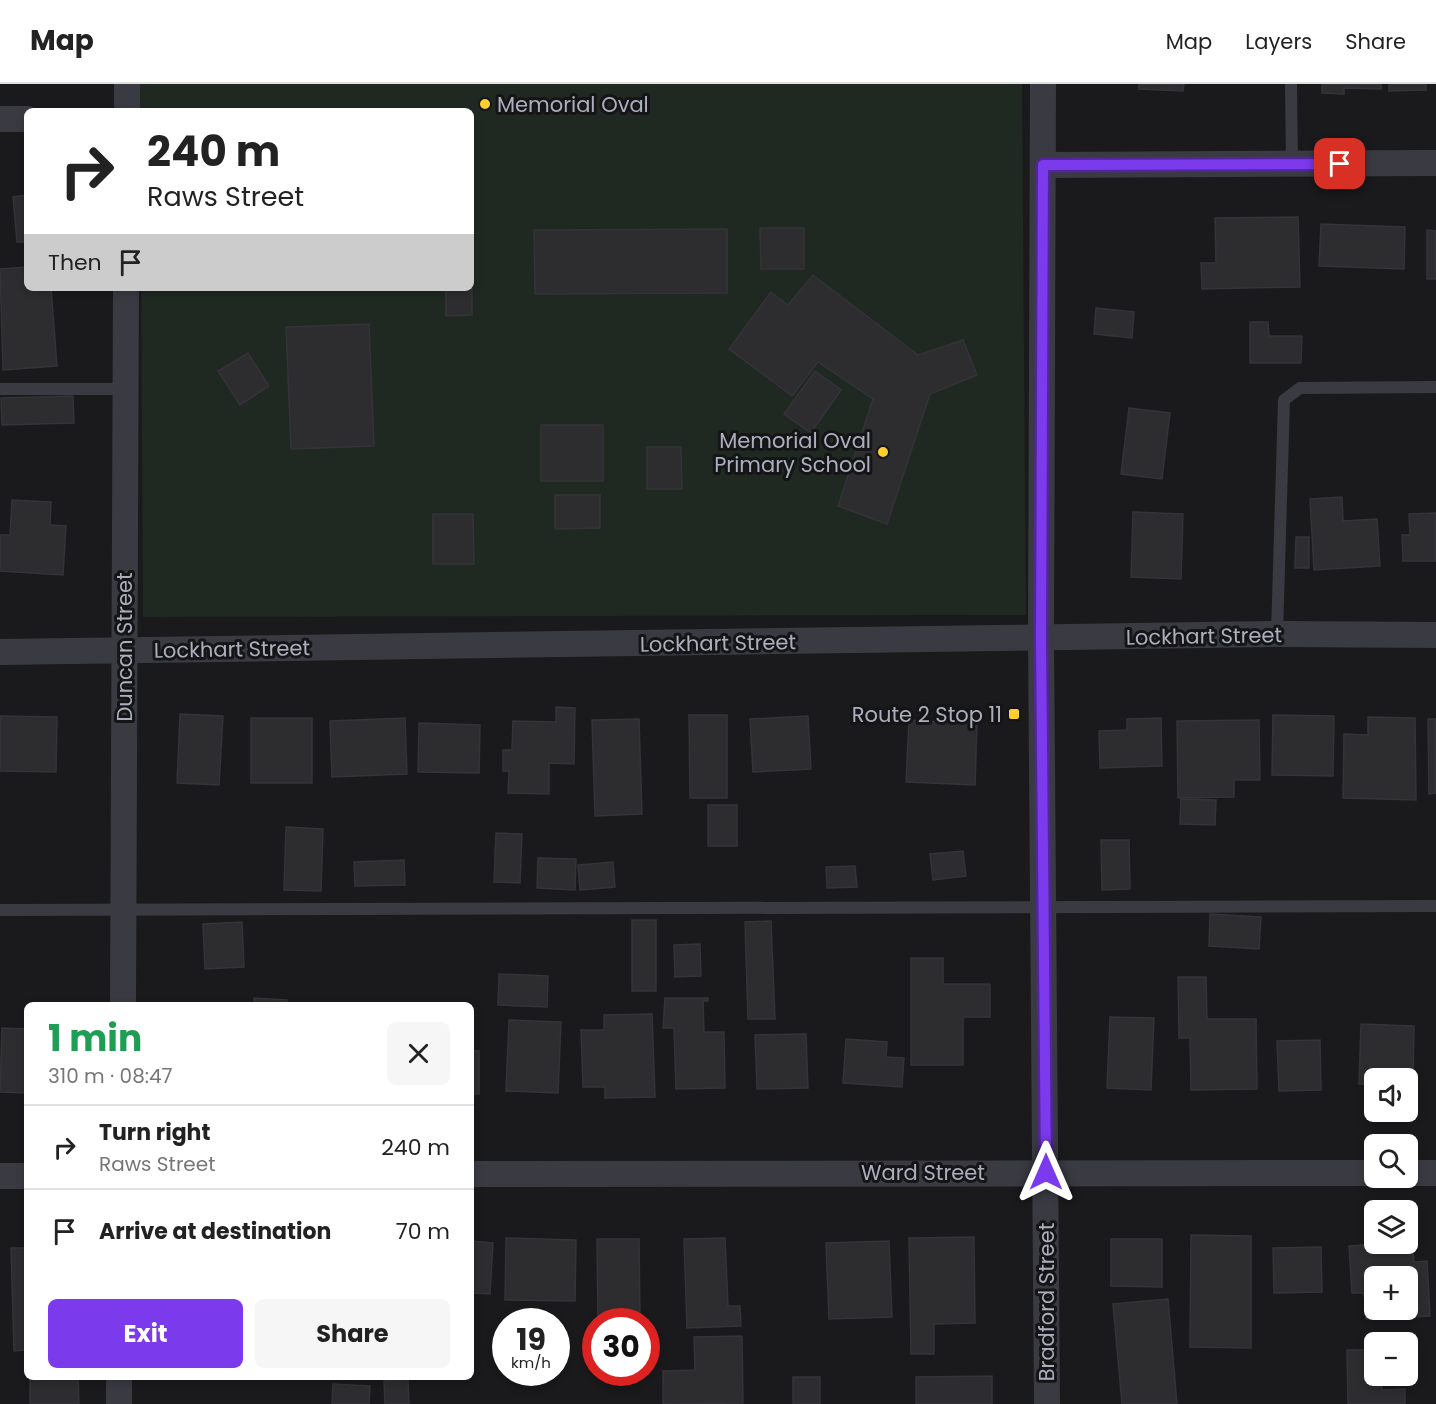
<!DOCTYPE html>
<meta charset="utf-8">
<style>
:root{--surface:#fff;--page:#f6f6f6;--text:#222;--muted:#767676;--line:#e0e0e0;--accent:#7c3aed}
body{margin:0;font-family:Poppins,sans-serif;background:var(--page);color:var(--text);height:100vh;display:flex;flex-direction:column;font-size:22px;white-space:nowrap}
*{box-sizing:border-box;margin:0}
p{font-size:20px;color:var(--muted)}
.icon{flex:none;width:33px;height:33px;fill:none;stroke:currentColor;stroke-width:2;stroke-linecap:round;stroke-linejoin:round}
.map{position:relative;flex:1;overflow:hidden}
.drawer{position:absolute;left:24px;top:918px;width:450px;height:378px;display:flex;flex-direction:column;background:var(--surface);border-radius:9px;box-shadow:0 3px 9px #0003}
.drawer>*{flex:none}
.hud{position:absolute;left:24px;top:24px;width:450px;height:183px;border-radius:9px;box-shadow:0 3px 9px #0003;background:#fff;color:var(--text);overflow:hidden}
.controls{position:absolute;left:1364px;top:984px;display:grid;gap:12px}
.controls a{display:grid;place-items:center;width:54px;height:54px;border-radius:9px;background:var(--surface);box-shadow:0 3px 9px #0003;font-size:30px}
.speed{position:absolute;left:492px;top:1224px;display:flex;gap:12px;font-size:30px;font-weight:700;text-align:center}
.speed>*{display:grid;place-content:center;width:78px;height:78px;border-radius:50%;background:var(--surface);box-shadow:0 3px 9px #0003;line-height:1}
.speed small{font-size:15px;font-weight:400}
.speed .limit{border:9px solid #d22;background:#fff;color:#111}
.pin{position:absolute;display:grid;place-items:center;width:51px;height:51px;color:#fff;margin:-26px;border-radius:12px;box-shadow:0 3px 9px #0006}
.me{position:absolute;width:66px;margin:-33px;rotate:0deg;stroke-linejoin:round;filter:drop-shadow(0 0 4px #0008)}
.turn{display:flex;align-items:center;gap:21px;height:126px;padding:0 24px;font-size:27px}
.turn .icon{width:78px;height:78px;stroke-width:2.5}
.turn b{display:block;font-size:42px;line-height:51px}
.then{display:flex;align-items:center;height:57px;padding:0 24px;background:#0003;gap:12px;font-size:22px}
.round{display:grid;place-items:center;flex:none;width:63px;height:63px;border-radius:9px;background:var(--page)}
.headline{display:flex;align-items:center;justify-content:space-between;height:102px;padding:0 24px}
h1{font-size:36px;font-weight:700;line-height:45px;color:#1e9e55}
.button{display:flex;gap:12px;margin-top:auto;padding:12px 24px}
.button a{flex:1;height:69px;border-radius:9px;background:var(--accent);color:#fff;font-size:24px;font-weight:700;line-height:69px;text-align:center}
.button a+a{background:var(--page);color:var(--text)}
ul{padding:0;list-style:none}
li{display:flex;align-items:center;gap:18px;height:84px;padding:0 24px;border-top:2px solid var(--line)}
li div{flex:1}
li b{display:block;font-size:22px}
li em{font-style:normal}
header{display:flex;align-items:center;gap:36px;box-sizing:border-box;height:84px;padding:0 30px;background:var(--surface);border-bottom:2px solid var(--line)}
header strong{font-size:28px}
nav{display:flex;gap:33px;margin-inline-start:auto;font-size:21px}
.map>svg:first-child{display:block}
.green{fill:#1f2821}
.building{fill:#2d2d30;stroke:#343339;stroke-width:1.5;fill-rule:evenodd}
.lines{fill:none;stroke-linecap:round;stroke-linejoin:round}
.lane{stroke:#3a3b42;stroke-width:12}
.street{stroke:#3a3b42;stroke-width:26}
.route-casing{stroke:#51269a;stroke-width:15}
.route{stroke:#7c3aed;stroke-width:10}
.poi-dot{fill:#ffce2f;stroke:#151517;stroke-width:2}
.labels{text-anchor:middle;dominant-baseline:central;stroke-width:6;stroke-linejoin:round;paint-order:stroke}
.poi-label{font-size:21px;fill:#abafbd;stroke:#151517;text-anchor:end}
.street-label{font-size:21px;fill:#abafbd;stroke:#151517}
</style>
<header>
<strong>Map</strong>
<nav><a>Map</a><a>Layers</a><a>Share</a></nav>
</header>
<div class="map">
<svg width="1436" height="1320" viewBox="0 0 1436 1320">
<rect width="100%" height="100%" fill="#1a1a1c"/>
<!-- green -->
<polygon class="green" points="139,0 1022,0 1026,531 143,533 141,204 471,204 471,27 139,27"/>
<!-- building -->
<g class="building">
<polygon points="1139,0 1184,0 1183,7 1139,5"/>
<polygon points="1322,0 1381,0 1381,5 1344,4 1344,10 1322,9"/>
<polygon points="1389,0 1426,0 1426,6 1389,7"/>
<polygon points="27,111 27,158 17,158 13,113"/>
<polygon points="1298,133 1300,203 1202,205 1201,179 1216,179 1215,134"/>
<polygon points="1321,140 1405,143 1404,185 1319,182"/>
<polygon points="760,144 804,144 804,185 761,185"/>
<polygon points="727,145 727,209 535,210 534,146"/>
<polygon points="1427,146 1436,147 1436,195 1427,195"/>
<polygon points="472,168 472,231 446,232 446,204 471,204"/>
<polygon points="27,183 27,204 51,204 57,282 3,286 0,185"/>
<polygon points="813,191 918,271 963,256 977,291 930,310 887,440 838,422 873,315 818,278 792,312 729,265 771,208 788,221"/>
<polygon points="1096,224 1134,228 1132,254 1094,250"/>
<polygon points="1250,238 1268,238 1269,252 1302,252 1301,279 1250,279"/>
<polygon points="369,240 374,362 291,365 286,243"/>
<polygon points="248,269 269,302 240,321 218,287"/>
<polygon points="815,287 841,306 811,349 784,330"/>
<polygon points="73,312 74,339 2,341 1,314"/>
<polygon points="1129,324 1170,329 1162,395 1121,390"/>
<rect x="541" y="341" width="62" height="56"/>
<polygon points="647,363 681,363 682,405 647,405"/>
<polygon points="555,411 600,411 600,444 555,445"/>
<polygon points="1342,413 1343,437 1377,435 1380,482 1314,486 1310,415"/>
<polygon points="12,416 51,418 50,441 66,442 63,491 0,487 0,451 10,451"/>
<polygon points="1133,428 1183,430 1181,495 1131,493"/>
<polygon points="1436,429 1436,477 1403,477 1402,451 1410,451 1409,430"/>
<polygon points="433,430 473,430 474,480 433,480"/>
<polygon points="1296,453 1309,453 1309,484 1295,484"/>
<polygon points="556,623 575,624 574,680 549,679 549,710 508,709 509,687 503,687 503,666 512,666 513,637 556,638"/>
<polygon points="180,630 223,632 219,701 177,699"/>
<polygon points="689,631 727,631 727,714 690,714"/>
<polygon points="1273,631 1334,632 1333,692 1272,691"/>
<polygon points="0,632 57,633 56,688 0,687"/>
<polygon points="808,632 811,685 753,688 750,635"/>
<polygon points="1368,633 1415,634 1416,716 1343,714 1344,650 1368,651"/>
<rect x="251" y="634" width="61" height="65"/>
<polygon points="405,634 407,690 332,693 330,637"/>
<polygon points="1161,634 1162,682 1100,684 1099,647 1127,646 1127,635"/>
<polygon points="639,635 642,730 595,732 592,636"/>
<polygon points="1428,635 1436,635 1436,709 1429,710"/>
<polygon points="909,636 977,640 975,701 906,698"/>
<polygon points="1259,636 1260,696 1234,696 1234,713 1178,714 1177,637"/>
<polygon points="419,639 480,641 479,689 418,688"/>
<polygon points="1181,715 1216,716 1215,741 1180,740"/>
<rect x="708" y="721" width="29" height="41"/>
<polygon points="286,743 323,745 321,807 284,806"/>
<polygon points="496,749 522,750 520,799 494,798"/>
<polygon points="1101,756 1129,756 1130,805 1102,806"/>
<polygon points="963,767 966,792 933,796 930,770"/>
<polygon points="538,774 576,775 575,806 537,804"/>
<polygon points="404,776 405,801 355,802 354,778"/>
<polygon points="613,778 615,803 580,806 578,781"/>
<polygon points="855,782 857,803 827,804 826,783"/>
<polygon points="1210,830 1261,833 1259,865 1209,862"/>
<rect x="632" y="836" width="24" height="71"/>
<polygon points="771,837 775,935 748,935 745,838"/>
<polygon points="242,838 244,883 205,885 203,840"/>
<polygon points="700,860 701,892 675,893 674,861"/>
<polygon points="911,874 943,874 943,900 990,900 990,933 963,933 963,981 911,981"/>
<polygon points="499,890 548,892 547,923 498,921"/>
<polygon points="1178,893 1206,893 1207,935 1256,935 1257,1005 1191,1006 1190,954 1179,954"/>
<polygon points="254,914 287,916 287,921 254,921"/>
<polygon points="665,914 708,914 708,917 703,917 704,948 724,948 725,1004 676,1005 674,944 663,944"/>
<polygon points="652,930 655,1013 605,1014 605,1003 583,1003 581,946 604,946 604,931"/>
<polygon points="1110,933 1154,934 1151,1006 1107,1004"/>
<polygon points="509,936 561,938 558,1009 506,1007"/>
<polygon points="1361,940 1414,942 1413,1002 1407,1002 1407,994 1374,994 1374,1001 1359,1000"/>
<polygon points="2,944 27,945 27,1009 0,1008"/>
<polygon points="806,950 808,1004 757,1005 755,951"/>
<polygon points="846,955 887,958 886,973 904,974 902,1003 843,999"/>
<polygon points="1320,956 1321,1006 1279,1007 1277,957"/>
<polygon points="471,966 479,967 479,1010 471,1010"/>
<polygon points="1191,1151 1251,1152 1251,1264 1190,1263"/>
<polygon points="974,1153 975,1239 934,1240 934,1270 911,1270 909,1154"/>
<polygon points="506,1154 576,1156 575,1217 505,1216"/>
<polygon points="725,1154 728,1222 740,1222 741,1242 687,1244 684,1155"/>
<polygon points="597,1155 639,1155 640,1238 598,1238"/>
<polygon points="1111,1155 1162,1155 1162,1203 1111,1202"/>
<polygon points="471,1157 493,1159 490,1210 471,1209"/>
<polygon points="889,1157 892,1233 829,1235 826,1159"/>
<path d="M1407,1158H1412L1414,1178L1427,1177L1430,1232L1366,1235L1364,1209H1352L1349,1162ZM1374,1192H1407V1226H1374Z"/>
<polygon points="1321,1163 1322,1208 1274,1209 1273,1164"/>
<polygon points="11,1164 27,1164 27,1266 14,1267"/>
<polygon points="1168,1215 1177,1320 1122,1320 1113,1220"/>
<polygon points="742,1252 743,1319 663,1320 663,1287 695,1286 694,1253"/>
<polygon points="1347,1266 1374,1266 1374,1292 1382,1292 1382,1306 1405,1305 1405,1320 1348,1320"/>
<polygon points="992,1292 992,1320 916,1320 916,1293"/>
<polygon points="30,1293 78,1293 79,1320 30,1320"/>
<rect x="793" y="1293" width="27" height="27"/>
<polygon points="408,1295 409,1320 385,1320 384,1297"/>
<polygon points="333,1300 370,1302 369,1320 332,1320"/>
</g>
<g class="lines">
<!-- lane -->
<g class="lane">
<polyline points="1291,0 1292,80"/>
<polyline points="0,305 125,305"/>
<polyline points="1277,550 1284,316 1300,304 1436,303"/>
<polyline points="0,826 1436,822"/>
</g>
<!-- street -->
<g class="street">
<polyline points="127,0 127,27"/>
<polyline points="1043,0 1041,555 1047,1320"/>
<polyline points="0,35 27,35"/>
<polyline points="1043,81 1436,79"/>
<polyline points="0,568 1277,550 1436,551"/>
<polyline points="123,921 126,204"/>
<polyline points="1407,1089 1436,1089"/>
<polyline points="471,1090 1374,1089"/>
<polyline points="0,1092 27,1092"/>
<polyline points="119,1320 119,1293"/>
</g>
</g>
<g class="lines">
<defs>
<polyline id="route" points="1046,1088 1041,555 1043,81 1340,80"/>
</defs>
<!-- route casing -->
<use href="#route" class="route-casing"/>
<!-- route -->
<use href="#route" class="route"/>
</g>
<!-- markers -->
<g class="poi-dot">
<circle cx="485" cy="20" r="6"/>
<circle cx="883" cy="368" r="6"/>
<rect x="1008" y="624" width="12" height="12" rx="3"/>
</g>
<g class="labels">
<!-- poi labels -->
<g class="poi-label">
<text x="497" y="20" text-anchor="start">Memorial Oval</text>
<text x="871" y="356">Memorial Oval<tspan x="871" dy="24">Primary School</tspan></text>
<text x="1002" y="630">Route 2 Stop 11</text>
</g>
<!-- street labels -->
<g class="street-label">
<text transform="translate(1204 552) rotate(-1)">Lockhart Street</text>
<text transform="translate(718 559) rotate(-1)">Lockhart Street</text>
<text transform="translate(124 563) rotate(-90)">Duncan Street</text>
<text transform="translate(232 565) rotate(-1)">Lockhart Street</text>
<text x="923" y="1088">Ward Street</text>
<text transform="translate(1046 1218) rotate(-90)">Bradford Street</text>
</g>
</g>
</svg>
<div class="controls">
<a><svg class="icon" aria-label="sound" viewBox="0 0 24 24"><path d="M4 9h4l5-4v14l-5-4H4zM17 9q2 3 0 6"/></svg></a>
<a><svg class="icon" aria-label="search" viewBox="0 0 24 24"><circle cx="10" cy="10" r="6"/><path d="M15 15l6 6"/></svg></a>
<a><svg class="icon" aria-label="layers" viewBox="0 0 24 24"><path d="M12 4l9 5-9 5-9-5zM3 14l9 5 9-5"/></svg></a>
<a>+</a>
<a>−</a>
</div>
<div class="speed"><div>19<small>km/h</small></div><div class="limit">30</div></div>
<div class="pin" style="left:1340px;top:80px;background:#d93025"><svg class="icon" aria-label="arrive" viewBox="0 0 24 24"><path d="M6 21V4h12l-3 4 3 4H6"/></svg></div>
<svg class="me" style="left:1046px;top:1088px" viewBox="-20 -20 40 40"><path d="M0-17L14 15 0 8-14 15z" fill="#7c3aed" stroke="#fff" stroke-width="4"/></svg>
<div class="hud">
<div class="turn"><svg class="icon" aria-label="right" viewBox="0 0 24 24"><path d="M7 20v-9h11M14 6l5 5-5 5"/></svg><div><b>240 m</b>Raws Street</div></div>
<div class="then">Then<svg class="icon" aria-label="arrive" viewBox="0 0 24 24"><path d="M6 21V4h12l-3 4 3 4H6"/></svg></div>
</div>
<section class="drawer">
<div class="headline"><div><h1>1 min</h1><p>310 m · 08:47</p></div><a class="round"><svg class="icon" aria-label="close" viewBox="0 0 24 24"><path d="M6 6l12 12M18 6L6 18"/></svg></a></div>
<ul>
<li><svg class="icon" aria-label="right" viewBox="0 0 24 24"><path d="M7 20v-9h11M14 6l5 5-5 5"/></svg><div><b>Turn right</b><p>Raws Street</p></div><em>240 m</em></li>
<li><svg class="icon" aria-label="arrive" viewBox="0 0 24 24"><path d="M6 21V4h12l-3 4 3 4H6"/></svg><div><b>Arrive at destination</b></div><em>70 m</em></li>
</ul>
<div class="button"><a>Exit</a><a>Share</a></div>
</section>
</div>
